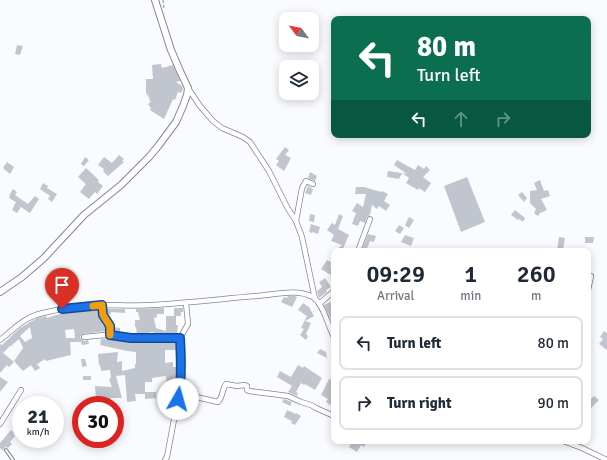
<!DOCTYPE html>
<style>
:root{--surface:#fff;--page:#f2f2f3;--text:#1f2937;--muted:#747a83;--line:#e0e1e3}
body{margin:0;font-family:Signika,sans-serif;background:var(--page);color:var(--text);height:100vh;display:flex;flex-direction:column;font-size:15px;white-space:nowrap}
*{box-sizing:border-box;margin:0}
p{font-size:13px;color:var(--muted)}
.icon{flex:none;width:22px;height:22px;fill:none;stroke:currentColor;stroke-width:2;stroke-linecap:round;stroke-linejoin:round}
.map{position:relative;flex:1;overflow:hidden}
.drawer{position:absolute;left:331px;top:248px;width:260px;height:196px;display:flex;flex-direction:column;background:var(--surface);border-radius:8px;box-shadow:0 2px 10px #0003}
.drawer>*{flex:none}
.banner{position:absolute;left:331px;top:16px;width:260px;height:122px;border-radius:8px;box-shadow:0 2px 10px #0003;background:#0b6e4f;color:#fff;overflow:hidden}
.needle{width:26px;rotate:303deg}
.controls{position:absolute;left:279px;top:12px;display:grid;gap:8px}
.controls a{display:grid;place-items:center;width:40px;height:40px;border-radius:8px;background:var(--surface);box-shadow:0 2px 10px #0003;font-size:20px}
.speed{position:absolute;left:12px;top:396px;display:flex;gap:8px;font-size:20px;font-weight:700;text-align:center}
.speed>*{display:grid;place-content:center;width:52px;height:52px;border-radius:50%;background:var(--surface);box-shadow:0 2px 10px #0003;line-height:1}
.speed small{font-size:10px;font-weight:400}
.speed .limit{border:6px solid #d22;background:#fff;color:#111}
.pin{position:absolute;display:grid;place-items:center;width:34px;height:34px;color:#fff;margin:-41px -17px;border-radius:50% 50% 50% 0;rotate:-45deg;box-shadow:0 0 4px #0007}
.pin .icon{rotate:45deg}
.me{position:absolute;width:44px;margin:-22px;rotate:7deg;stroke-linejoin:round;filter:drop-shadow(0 0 3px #0008)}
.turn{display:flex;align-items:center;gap:14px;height:84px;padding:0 20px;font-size:18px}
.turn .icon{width:52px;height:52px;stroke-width:2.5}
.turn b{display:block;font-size:28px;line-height:34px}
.lanes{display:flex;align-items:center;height:38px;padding:0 20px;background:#0003;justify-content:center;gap:20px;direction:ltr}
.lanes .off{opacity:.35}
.eta{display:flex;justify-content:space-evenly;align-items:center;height:68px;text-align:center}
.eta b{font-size:24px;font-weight:600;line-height:28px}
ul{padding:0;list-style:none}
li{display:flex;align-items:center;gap:12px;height:54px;margin:0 8px 6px;padding:0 12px;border:2px solid var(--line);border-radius:8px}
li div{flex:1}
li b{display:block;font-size:15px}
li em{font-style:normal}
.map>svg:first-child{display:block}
.building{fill:#c1c5cd;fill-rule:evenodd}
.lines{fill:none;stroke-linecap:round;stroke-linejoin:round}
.lane-casing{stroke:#82868e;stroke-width:4}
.street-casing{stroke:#82868e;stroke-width:6}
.secondary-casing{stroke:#82868e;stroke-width:8}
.path{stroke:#86888c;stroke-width:1;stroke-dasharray:3 2;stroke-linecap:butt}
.lane{stroke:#fff;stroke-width:2}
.street{stroke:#fff;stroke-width:4.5}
.secondary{stroke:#fff;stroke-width:6}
.route-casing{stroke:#114b97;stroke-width:10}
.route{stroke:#1a73e8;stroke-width:7}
.slow{stroke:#f59e0b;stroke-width:7}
</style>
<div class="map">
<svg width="607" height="460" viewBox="0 0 607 460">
<rect width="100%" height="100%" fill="#f9fbff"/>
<!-- building -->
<g class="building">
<polygon points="17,45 23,46 20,55 15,54"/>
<polygon points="161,64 162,68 173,65 180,81 176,82 182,86 183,89 181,93 178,92 175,100 173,99 164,119 150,110 151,108 148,104 151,102 149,100 150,99 146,93 146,79 153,79 152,65"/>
<polygon points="285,147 289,150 285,155 291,158 284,171 276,165 279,161 276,159"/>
<polygon points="119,155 124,159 122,161 124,162 108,176 103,171 104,169 98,165 104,157 112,163"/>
<polygon points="85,157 89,160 84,166 81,164"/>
<polygon points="397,160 415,170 418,165 424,169 426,166 430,170 423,177 431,183 425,192 419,188 418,190 406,183 409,178 402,173 407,174 394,165"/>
<polygon points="7,162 14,167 10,174 3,168"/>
<polygon points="86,168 99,180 98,182 103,186 97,194 95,192 89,199 80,192 86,184 78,177"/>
<polygon points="388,171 402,173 399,179 387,177"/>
<polygon points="310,172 317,176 315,181 308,178"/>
<polygon points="467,177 485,222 461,232 444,186"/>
<polygon points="540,180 544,191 548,190 550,196 541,199 547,210 540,213 538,216 534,213 536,209 530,203 530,191 537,190 534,183"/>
<polygon points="43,183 48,186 47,188 57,194 52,202 48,199 50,196 40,189"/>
<polygon points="308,186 312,188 311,189 313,189 311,195 305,193"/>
<polygon points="356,187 364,187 381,192 382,191 388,194 384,201 390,205 386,211 379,206 377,209 372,205 370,215 367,217 365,223 360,221 358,226 352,224 356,213 352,211 357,203 363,207 366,194 355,194"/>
<polygon points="13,189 17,192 15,195 28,204 35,196 39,199 30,213 21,207 17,213 12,210 16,202 9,198 10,196 9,196"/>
<polygon points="522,192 527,198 524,202 518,195"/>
<polygon points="515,210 525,218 523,222 519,219 518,220 511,215"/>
<polygon points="310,214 315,215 314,222 309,221"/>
<polygon points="339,214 343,216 338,229 349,235 342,251 335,251 342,245 331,241 334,235 327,230 332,223 335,225"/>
<polygon points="409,217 414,220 409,228 405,225"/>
<polygon points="311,224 320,227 318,234 313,232 312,233 309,232"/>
<polygon points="399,225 404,228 400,234 395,231"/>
<polygon points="368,234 376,236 374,242 370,241 366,251 365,251 362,250"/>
<polygon points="405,235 414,238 411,246 401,242"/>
<polygon points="559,237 565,238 563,250 557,250"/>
<polygon points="585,237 594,237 593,243 585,243"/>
<polygon points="327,260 332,263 330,267 334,270 331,275 321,269"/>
<polygon points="325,278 331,287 326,290 327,292 319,298 317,291 322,287 319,282"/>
<polygon points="288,296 295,296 297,297 292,307 281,302 284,297 287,298"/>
<polygon points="330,302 333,308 334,307 334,324 330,318 324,305"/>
<polygon points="303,303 310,308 310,309 314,316 305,321 311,323 306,334 308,336 306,340 300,335 304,329 301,328 307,316 298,310"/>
<polygon points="164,308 164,314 157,314 157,317 154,318 156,328 166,331 166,316 176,316 176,325 178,325 177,334 159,334 152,332 147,333 147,334 137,334 136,327 135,327 135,320 140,320 138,312 136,312 136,309"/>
<polygon points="174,308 183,308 183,312 181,312 181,316 174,316"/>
<path d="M99,309V316L103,322L102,325L106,326V331L82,334L80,337L81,339L84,341L88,340L89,344L82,345L81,342H70L71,355L46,361L45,359L37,364L40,368L35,371L31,365L23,371L14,361L23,348L19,339L11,346H10L3,353L14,362L9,367L7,365L0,373V344L2,345L20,328L27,324L37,318L46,316L47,318L56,315L72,311L88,310V311ZM30,327L32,338L25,342L20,336ZM74,329L75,338H66L65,330Z"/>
<polygon points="106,309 125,309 125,313 111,312 111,314 107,314"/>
<polygon points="114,327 120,328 120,333 114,332"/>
<polygon points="604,331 607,333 607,350 599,344 603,339 600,337"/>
<polygon points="101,339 105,339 131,342 176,342 176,350 165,350 165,363 173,362 173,367 176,367 175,393 174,401 168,401 168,394 160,394 160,390 164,389 164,385 167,385 166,376 152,378 152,382 145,382 145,394 135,394 136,401 127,402 125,375 116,376 122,398 110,398 111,400 106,401 106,399 96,400 95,386 112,387 109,379 111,378 110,370 101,371 100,365 99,365 98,354 118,352 117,362 122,361 122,371 135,368 135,364 136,364 136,352 127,351 100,345"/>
<polygon points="320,349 326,352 327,358 317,353"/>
<polygon points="81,359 85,359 87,366 82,367"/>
<polygon points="298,365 303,368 304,366 322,378 315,390 305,384 304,385 301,383 296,392 298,393 297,396 288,392 292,386 277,377 280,371 291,377"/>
<rect x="83" y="376" width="8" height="4"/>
<polygon points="0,377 8,382 0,392"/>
<polygon points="329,379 334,381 334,400 330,405 326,402 328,399 321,395"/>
<polygon points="145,392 156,392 156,398 145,399"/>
<polygon points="594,396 599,400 588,411 588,402"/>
<polygon points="284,399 292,402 290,406 282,402"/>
<polygon points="287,410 296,414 296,413 301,416 295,425 291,423 292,421 284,417"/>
<polygon points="11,430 14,433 13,434 15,436 10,442 12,444 8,448 6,447 4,448 3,451 0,448 0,443"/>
<polygon points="352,441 364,441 366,443 364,447 361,445 357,452 349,447"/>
</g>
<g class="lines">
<defs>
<polyline id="lane" points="6,450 13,460"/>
<g id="street">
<polyline points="188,88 200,106 213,121 222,128 243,137 250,142 269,171 287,207 296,221 302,237 315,299"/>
<polyline points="296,221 302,188 306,181 313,184"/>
<polyline points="358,251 370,219"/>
<polyline points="588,290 591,276"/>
<polyline points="319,304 334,291"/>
<polyline points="102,305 103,315 110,326 110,335"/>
<polyline points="84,337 105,335 131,338 180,338"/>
<path d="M0,340C14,329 24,317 43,313C62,308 83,306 103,305C119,305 135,306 151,305C186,303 221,299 257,296C275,295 296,288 313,297C323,303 328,326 334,337"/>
<path d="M179,393L218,402C223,397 222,389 226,384L237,386L245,385L247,386V390L249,391L288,396L301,402L311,405L316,408L334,416"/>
<polyline points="0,424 21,390"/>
<polyline points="563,441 582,448 607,460"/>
<polyline points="165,460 167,457 179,393 180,374 180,338 188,324 186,303"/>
</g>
<polyline id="secondary" points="0,292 22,277 44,258 84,215 121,185 149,157 159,145 176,122 183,106 187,95 188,88 180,71 171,50 155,0"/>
</defs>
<!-- lane casing -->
<use href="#lane" class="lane-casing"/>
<!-- street casing -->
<use href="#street" class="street-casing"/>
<!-- secondary casing -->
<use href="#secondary" class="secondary-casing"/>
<!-- path -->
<polyline class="path" points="163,0 164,9"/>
<!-- lane -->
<use href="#lane" class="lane"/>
<!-- street -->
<use href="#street" class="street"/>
<!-- secondary -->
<use href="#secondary" class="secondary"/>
</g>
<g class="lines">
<defs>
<path id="route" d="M62,309L102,305L103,315L110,326V335L131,338H180C181,356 182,383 178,399"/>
</defs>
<!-- route casing -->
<use href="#route" class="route-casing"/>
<!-- route -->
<use href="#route" class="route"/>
<!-- slow -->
<polyline class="slow" points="93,306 102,305 103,315 110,326 110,335"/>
</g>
</svg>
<div class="controls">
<a><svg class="needle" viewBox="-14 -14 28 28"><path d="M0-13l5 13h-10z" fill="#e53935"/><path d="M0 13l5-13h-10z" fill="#747a83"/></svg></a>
<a><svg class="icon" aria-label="layers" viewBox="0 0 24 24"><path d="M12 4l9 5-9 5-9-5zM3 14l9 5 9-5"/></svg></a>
</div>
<div class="speed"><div>21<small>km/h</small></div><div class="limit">30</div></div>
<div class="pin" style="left:62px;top:309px;background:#d93025"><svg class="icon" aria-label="arrive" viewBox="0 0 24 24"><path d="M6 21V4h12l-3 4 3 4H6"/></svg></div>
<svg class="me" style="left:178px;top:399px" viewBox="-20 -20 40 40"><circle r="19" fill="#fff"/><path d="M0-13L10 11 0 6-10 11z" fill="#1a73e8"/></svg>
<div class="banner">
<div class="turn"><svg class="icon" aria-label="left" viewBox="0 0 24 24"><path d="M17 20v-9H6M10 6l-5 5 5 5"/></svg><div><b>80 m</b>Turn left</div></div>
<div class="lanes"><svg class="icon" aria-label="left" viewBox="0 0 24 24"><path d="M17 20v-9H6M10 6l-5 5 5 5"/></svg><svg class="icon off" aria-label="ahead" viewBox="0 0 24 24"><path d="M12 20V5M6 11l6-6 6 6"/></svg><svg class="icon off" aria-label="right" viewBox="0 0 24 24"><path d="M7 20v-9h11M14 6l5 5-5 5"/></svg></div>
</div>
<section class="drawer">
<div class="eta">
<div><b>09:29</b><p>Arrival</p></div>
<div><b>1</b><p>min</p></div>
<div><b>260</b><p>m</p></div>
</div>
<ul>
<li><svg class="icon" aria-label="left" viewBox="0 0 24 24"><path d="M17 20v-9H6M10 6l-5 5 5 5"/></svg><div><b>Turn left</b></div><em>80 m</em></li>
<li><svg class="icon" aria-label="right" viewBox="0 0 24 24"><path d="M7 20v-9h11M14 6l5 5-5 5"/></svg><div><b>Turn right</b></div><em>90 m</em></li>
</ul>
</section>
</div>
